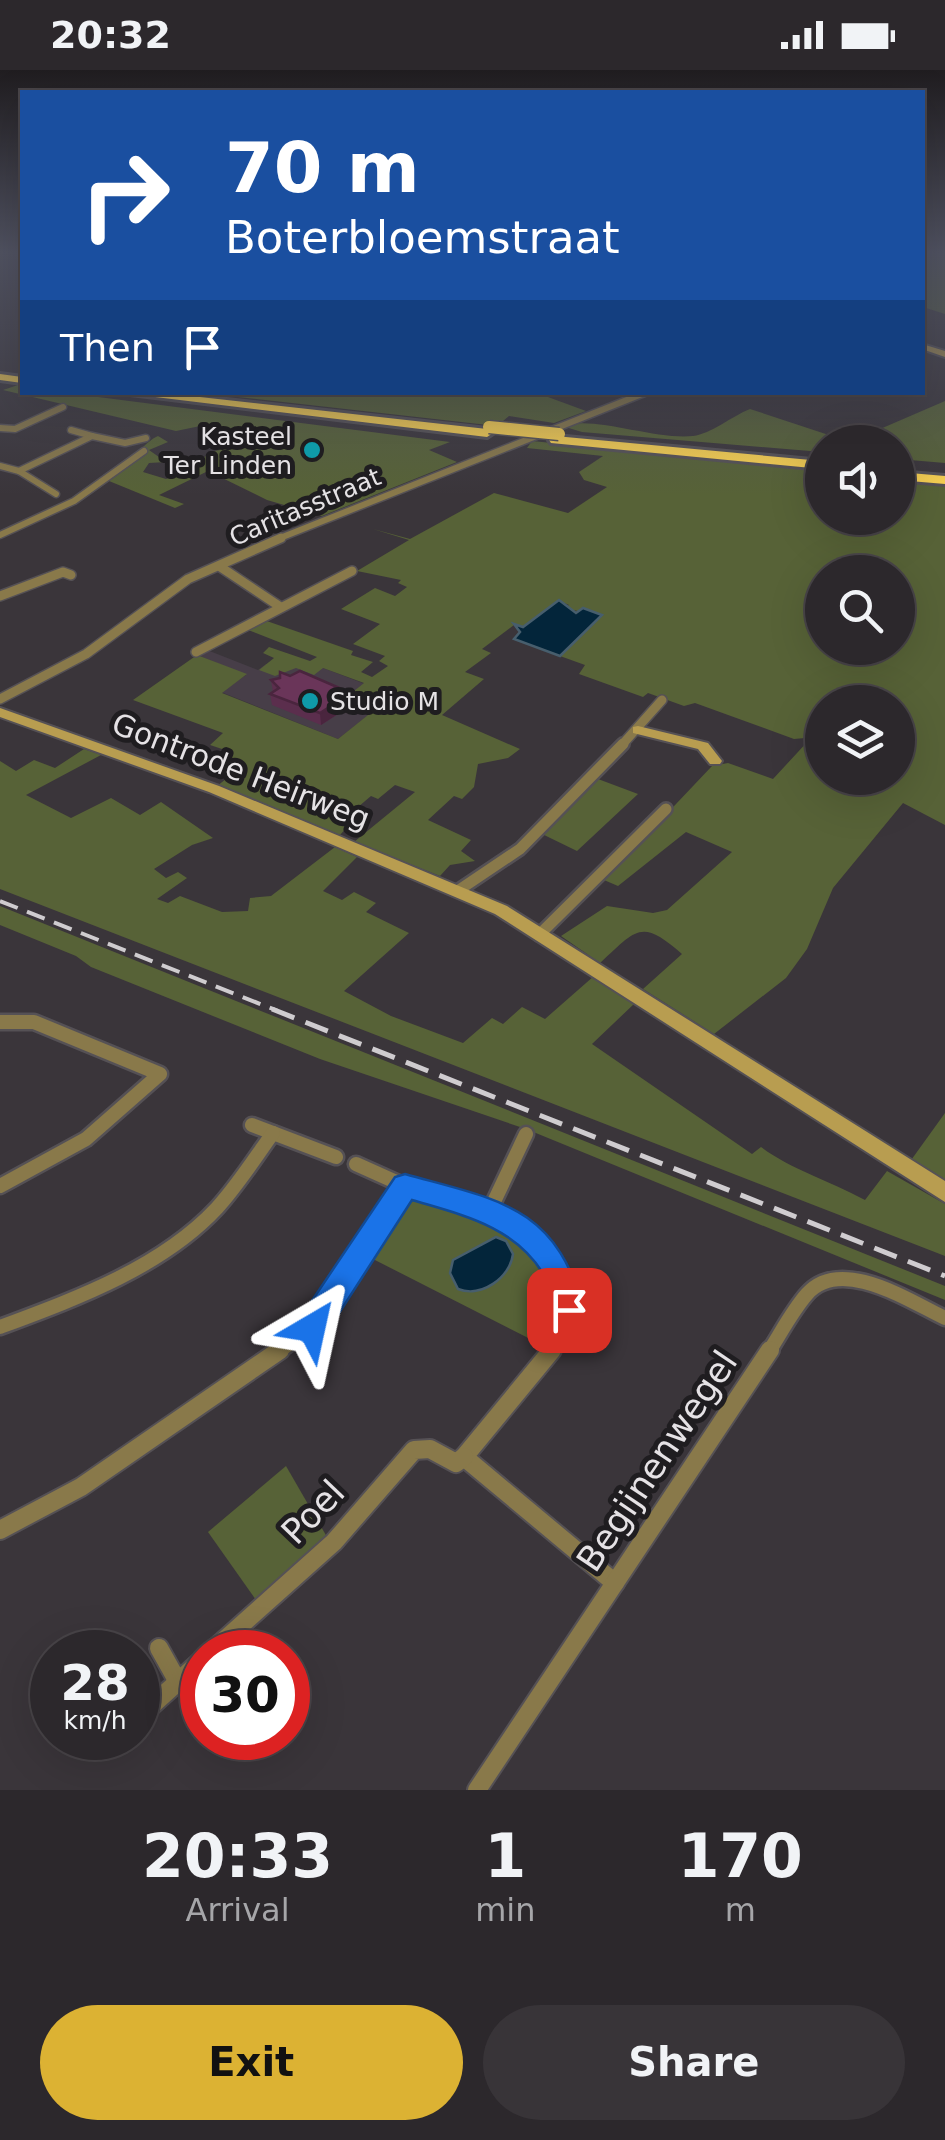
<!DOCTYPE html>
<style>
:root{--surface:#2c282c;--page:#383438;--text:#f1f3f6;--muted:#a6a6a9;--line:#484448;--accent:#dcb233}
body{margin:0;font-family:"DejaVu Sans",sans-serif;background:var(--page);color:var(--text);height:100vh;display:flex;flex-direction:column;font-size:38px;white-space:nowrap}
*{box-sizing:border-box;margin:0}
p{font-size:32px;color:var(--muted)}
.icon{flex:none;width:55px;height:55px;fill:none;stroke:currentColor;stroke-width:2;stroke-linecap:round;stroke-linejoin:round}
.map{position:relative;height:1720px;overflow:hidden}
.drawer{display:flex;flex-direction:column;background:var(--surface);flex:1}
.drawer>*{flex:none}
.hud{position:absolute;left:20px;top:20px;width:905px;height:305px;border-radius:0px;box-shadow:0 10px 40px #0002,0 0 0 2px var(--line);background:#1a4fa0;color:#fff;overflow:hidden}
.controls{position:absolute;left:805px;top:355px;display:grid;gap:20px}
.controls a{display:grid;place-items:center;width:110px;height:110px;border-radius:50%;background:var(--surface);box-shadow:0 10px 40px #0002,0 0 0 2px var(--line);font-size:50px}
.speed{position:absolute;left:30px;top:1560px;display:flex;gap:20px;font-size:50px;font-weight:700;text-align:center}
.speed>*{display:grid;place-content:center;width:130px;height:130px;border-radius:50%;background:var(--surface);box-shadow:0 10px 40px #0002,0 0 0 2px var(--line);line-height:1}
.speed small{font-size:25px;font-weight:400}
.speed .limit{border:15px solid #d22;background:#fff;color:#111}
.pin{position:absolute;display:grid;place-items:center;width:85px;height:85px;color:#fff;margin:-42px;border-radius:20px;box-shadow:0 5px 15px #0006}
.me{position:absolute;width:110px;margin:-55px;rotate:36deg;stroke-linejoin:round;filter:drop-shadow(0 0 8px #0008)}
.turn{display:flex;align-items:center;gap:35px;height:210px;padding:0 40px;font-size:45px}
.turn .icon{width:130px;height:130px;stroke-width:2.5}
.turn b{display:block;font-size:70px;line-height:85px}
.then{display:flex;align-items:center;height:95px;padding:0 40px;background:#0003;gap:20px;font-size:38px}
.eta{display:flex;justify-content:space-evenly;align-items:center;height:170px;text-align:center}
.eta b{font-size:60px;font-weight:800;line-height:70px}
.cta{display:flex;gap:20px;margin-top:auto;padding:20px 40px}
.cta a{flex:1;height:115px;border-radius:60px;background:var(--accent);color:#111;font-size:40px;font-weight:800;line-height:115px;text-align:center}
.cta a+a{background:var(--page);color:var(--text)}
.status{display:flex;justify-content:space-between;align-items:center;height:70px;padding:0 50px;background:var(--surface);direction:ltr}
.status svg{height:28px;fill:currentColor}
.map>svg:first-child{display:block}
.built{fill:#473e48}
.green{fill:#576237;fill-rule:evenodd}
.water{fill:#03253a;stroke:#475e6d;stroke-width:2.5}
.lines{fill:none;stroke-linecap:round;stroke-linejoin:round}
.street-far4-casing{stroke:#555155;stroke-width:9}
.street-far3-casing{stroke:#555155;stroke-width:12}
.street-far2-casing{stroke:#555155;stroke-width:16}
.street-far1-casing{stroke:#555155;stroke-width:19}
.street-casing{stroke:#555155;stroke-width:22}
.secondary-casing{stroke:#555155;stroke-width:4}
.highway-casing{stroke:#555155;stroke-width:6}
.street-far4{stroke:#89794a;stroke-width:6}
.street-far3{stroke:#89794a;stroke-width:9}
.street-far2{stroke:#89794a;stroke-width:11}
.street-far1{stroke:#89794a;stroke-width:14}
.street{stroke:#89794a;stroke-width:18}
.secondary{fill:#b89d50;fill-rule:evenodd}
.highway{fill:#fcd351;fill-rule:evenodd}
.rail-far1{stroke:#cfcccf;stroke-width:4;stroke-dasharray:19 10;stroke-linecap:butt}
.rail{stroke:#cfcccf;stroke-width:5;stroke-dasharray:24 12;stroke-linecap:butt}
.highway-bridge-casing{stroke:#555155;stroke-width:15;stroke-linecap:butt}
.highway-bridge{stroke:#fcd351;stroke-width:12}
.wall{fill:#5b2e4d}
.shaded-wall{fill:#4a253e}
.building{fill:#6a3559;stroke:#4a253e;stroke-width:2.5}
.route{fill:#1a73e8;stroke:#114b97;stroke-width:2.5}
.culture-dot{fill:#0f9aa8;stroke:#1f1d20;stroke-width:4}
.labels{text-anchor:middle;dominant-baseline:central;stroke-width:10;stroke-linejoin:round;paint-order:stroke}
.far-poi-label{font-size:25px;fill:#e5e2e5;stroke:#1f1d20;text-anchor:end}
.far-street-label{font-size:25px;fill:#e5e2e5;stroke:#1f1d20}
.street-label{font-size:30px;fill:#e5e2e5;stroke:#1f1d20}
.near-street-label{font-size:35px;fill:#e5e2e5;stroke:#1f1d20}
</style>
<div class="status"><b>20:32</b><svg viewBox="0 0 49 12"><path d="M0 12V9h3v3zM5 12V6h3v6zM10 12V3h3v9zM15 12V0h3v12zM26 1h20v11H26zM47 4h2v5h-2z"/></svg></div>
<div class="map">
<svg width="945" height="1720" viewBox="0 0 945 1720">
<rect width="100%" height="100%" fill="#3a353a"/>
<!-- built -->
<polygon class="built" points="207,580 258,600 266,594 323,598 394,625 338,669 221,622 246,605 197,585"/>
<!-- green -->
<g class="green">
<polygon points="923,184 945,184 945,244 923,237"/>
<path d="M18,315L22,322L67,323L450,372L429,380L457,392L322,446L267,430L208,401L159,425L184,434L175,438L109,411C125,398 145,371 158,366L168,372L149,380L166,392L149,393L143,402L166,409L197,396L209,382L220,380L216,376L242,369L215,353L176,361L3,320Z"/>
<polygon points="202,323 537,323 586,341 554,353 509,346 497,356"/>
<path d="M945,331V393L898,389V372H822V382L582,362L562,356C594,345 654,370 693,366C711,364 732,346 750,339L850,372Z"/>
<path d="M532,371L822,400V448H898V407L945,412V755L903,733L833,818L807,879L786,908L714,964L643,919L682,884C641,848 637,859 600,893L561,866L607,836L653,843L667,840L732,782L686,762L618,816L604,810L712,696L728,693L773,709L822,656V708H898V632H822L821,654L805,668L794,669L695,633L684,636L648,623L643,627L579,604L585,595L560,586L601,546L564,538L569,535L559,531L523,558L514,555L482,579L491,583L465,602L484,609L442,645L520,679L508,688L478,694L474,717L462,729L454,726L428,750L471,770L461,781L475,791L450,795L440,806L354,772L415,722L395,715L378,729L371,726L351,743L357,746L340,765L217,716L235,702L218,695L231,682L210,675L223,663L133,630L197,585L247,604L222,623L338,669L378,637L349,625L364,613L323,598L314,605L296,598L275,606L259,600L274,588L263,583L269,577L310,591L317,587L243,558L261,549L353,581L351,585L373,592L361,602L372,607L388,596L379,591L385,586L353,574L380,554L341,539L375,518L395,526L407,517L398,513L401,510L357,501L409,470L373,459L410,469L494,423L568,443L607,417L584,410L579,402L603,386L527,378ZM822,502H898V578H822Z"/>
<path d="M84,679L101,685L26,725L71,748L111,728L140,745L161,732L213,768L192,775L154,799L166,808L178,802L187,808L157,829L168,833L180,826L222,842L248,841L250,828L271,826L335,777L357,787L323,821L342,830L354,822L376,833L366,842L409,863L344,921L391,946L463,973L492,948L503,954L522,937L545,949L594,906L635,933L592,974L752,1084L761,1077C790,1099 828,1110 865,1130L887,1101L945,1134V1186L0,819V691L16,701L34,690L55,698Z"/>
<polygon points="598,709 638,724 577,781 540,763"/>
<polygon points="0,836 945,1216 945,1230 526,1059 320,989 91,897 76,886 0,855"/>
<polygon points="945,1043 945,1110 909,1093"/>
<path d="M412,1127C427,1129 473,1139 488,1145C538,1163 580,1229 542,1275L371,1188L403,1134Z"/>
<polygon points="286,1396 327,1467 256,1530 208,1462"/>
</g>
<!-- water -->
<g class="water">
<polygon points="559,530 576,543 583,538 602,545 560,586 514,569 520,562 514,554 523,557"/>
<path d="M496,1167L506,1171L513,1184C510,1208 481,1228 458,1219L450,1203L453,1190Z"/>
</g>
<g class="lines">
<defs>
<g id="street-far4">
<polyline points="0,358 15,359 63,337"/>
<polyline points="71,360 92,366"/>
<polyline points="0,396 19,401 56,424"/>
<polyline points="19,401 92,366 125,373 146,368"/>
<polyline points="0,465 74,431 144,381"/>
<polyline points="275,470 647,322"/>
</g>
<g id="street-far3">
<polyline points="219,496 279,536"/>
<polyline points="0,526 63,502 71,505"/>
<polyline points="196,582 352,501"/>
<polyline points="0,629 86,584 188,509 281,468"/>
<polyline points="621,676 662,630"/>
</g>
<g id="street-far2">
<polyline points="459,820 520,779 623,674"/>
<polyline points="539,865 666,739"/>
</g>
<g id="street-far1">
<polyline points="0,952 34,952 160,1004 86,1069 0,1116"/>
<polyline points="252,1055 336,1087"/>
<polyline points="356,1094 405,1116"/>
<polyline points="490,1140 526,1064"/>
<path d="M0,1257C75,1229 161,1198 217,1138C238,1115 255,1088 273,1063"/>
<path d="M276,1283L312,1258L405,1116C435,1126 467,1130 496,1143C555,1169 587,1225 550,1283"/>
<path d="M768,1283C781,1263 792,1241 807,1224C841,1185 911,1232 945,1248"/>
</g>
<g id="street">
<polyline points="552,1280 464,1387 615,1513"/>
<polyline points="0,1460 81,1417 280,1280"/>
<polyline points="159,1578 178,1612"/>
<polyline points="211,1582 334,1472 414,1380 430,1379 456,1393 464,1387"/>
<polyline points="150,1637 202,1590"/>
<polyline points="477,1720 770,1280"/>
</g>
<g id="secondary">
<polygon points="922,274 945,281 945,287 922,279"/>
<polygon points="0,638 219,716 507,836 945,1111 945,1132 495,844 209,722 0,647"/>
<polygon points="638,656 708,673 722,691 720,694 710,694 698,679 633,663 633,657"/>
</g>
<g id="highway">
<polygon points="0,304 22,307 22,313 0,310"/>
<polygon points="114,322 155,322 487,359 493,363 487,367"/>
<polygon points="555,366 822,391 822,399 551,373 549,370"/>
<polygon points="898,402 945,406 945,414 898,410"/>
</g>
</defs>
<!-- street-far4 casing -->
<use href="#street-far4" class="street-far4-casing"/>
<!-- street-far3 casing -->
<use href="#street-far3" class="street-far3-casing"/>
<!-- street-far2 casing -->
<use href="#street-far2" class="street-far2-casing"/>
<!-- street-far1 casing -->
<use href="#street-far1" class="street-far1-casing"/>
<!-- street casing -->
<use href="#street" class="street-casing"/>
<!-- secondary casing -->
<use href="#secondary" class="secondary-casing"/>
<!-- highway casing -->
<use href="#highway" class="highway-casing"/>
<!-- street-far4 -->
<use href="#street-far4" class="street-far4"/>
<!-- street-far3 -->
<use href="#street-far3" class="street-far3"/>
<!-- street-far2 -->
<use href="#street-far2" class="street-far2"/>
<!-- street-far1 -->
<use href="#street-far1" class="street-far1"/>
<!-- street -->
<use href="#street" class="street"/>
<!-- secondary -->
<use href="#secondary" class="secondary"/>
<!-- highway -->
<use href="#highway" class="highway"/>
<!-- rail-far1 -->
<polyline class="rail-far1" points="0,831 278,941"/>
<!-- rail -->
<polyline class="rail" points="272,939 945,1206"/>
<defs>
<polyline id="highway-bridge" points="489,357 559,364"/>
</defs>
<!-- highway-bridge casing -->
<use href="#highway-bridge" class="highway-bridge-casing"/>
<!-- highway-bridge -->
<use href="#highway-bridge" class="highway-bridge"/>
</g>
<!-- wall -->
<polygon class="wall" points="290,606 351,623 352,635 321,655 272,635 270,624 273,622 271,610"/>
<!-- shaded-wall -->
<polygon class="shaded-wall" points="351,623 352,635 321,655 320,643"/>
<!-- building -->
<polygon class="building" points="300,601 351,623 320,643 270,624 279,618 271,610 280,608 280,602 290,606"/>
<!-- sky -->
<linearGradient id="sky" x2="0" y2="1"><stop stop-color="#201d20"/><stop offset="0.43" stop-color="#4f5160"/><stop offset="1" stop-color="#4f5160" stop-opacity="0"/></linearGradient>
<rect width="945" height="425" fill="url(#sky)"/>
<!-- route -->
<path class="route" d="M405,1104C498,1130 556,1135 584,1240L580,1250L569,1254L558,1250C552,1236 552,1217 544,1205C515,1156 462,1145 412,1130L323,1268L312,1272L301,1268L297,1258L301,1247L395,1107Z"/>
<!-- markers -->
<g class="culture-dot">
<circle cx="312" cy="380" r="10"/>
<circle cx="310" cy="631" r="10"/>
</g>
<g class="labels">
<!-- far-poi labels -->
<g class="far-poi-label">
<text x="292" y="366">Kasteel<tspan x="292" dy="29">Ter Linden</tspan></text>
<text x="330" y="631" text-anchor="start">Studio M</text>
</g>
<!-- far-street labels -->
<g class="far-street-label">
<text transform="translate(305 437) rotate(-23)">Caritasstraat</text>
</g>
<!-- street labels -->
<g class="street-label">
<text transform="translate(241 701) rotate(21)">Gontrode Heirweg</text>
</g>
<!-- near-street labels -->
<g class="near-street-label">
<text transform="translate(657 1391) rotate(-56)">Begijnenwegel</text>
<text transform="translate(313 1442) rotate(-46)">Poel</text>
</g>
</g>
</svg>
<div class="controls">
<a><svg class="icon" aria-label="sound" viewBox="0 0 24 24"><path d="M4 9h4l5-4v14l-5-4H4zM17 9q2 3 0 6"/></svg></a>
<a><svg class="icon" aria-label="search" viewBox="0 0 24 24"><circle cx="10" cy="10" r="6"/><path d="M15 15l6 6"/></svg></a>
<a><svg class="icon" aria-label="layers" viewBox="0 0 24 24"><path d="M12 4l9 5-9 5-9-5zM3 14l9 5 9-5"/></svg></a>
</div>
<div class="speed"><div>28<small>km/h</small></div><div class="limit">30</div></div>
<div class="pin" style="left:569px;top:1240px;background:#d93025"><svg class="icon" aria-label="arrive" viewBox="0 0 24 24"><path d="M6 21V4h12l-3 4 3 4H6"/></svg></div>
<svg class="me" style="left:312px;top:1258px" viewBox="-20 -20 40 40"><path d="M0-17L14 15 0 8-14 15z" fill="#1a73e8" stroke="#fff" stroke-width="4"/></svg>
<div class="hud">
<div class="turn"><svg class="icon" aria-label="right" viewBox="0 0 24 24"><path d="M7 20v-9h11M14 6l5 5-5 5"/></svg><div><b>70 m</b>Boterbloemstraat</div></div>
<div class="then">Then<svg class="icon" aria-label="arrive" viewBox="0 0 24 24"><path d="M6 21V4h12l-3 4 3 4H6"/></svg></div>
</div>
</div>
<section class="drawer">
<div class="eta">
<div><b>20:33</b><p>Arrival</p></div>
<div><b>1</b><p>min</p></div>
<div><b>170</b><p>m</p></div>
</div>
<div class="cta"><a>Exit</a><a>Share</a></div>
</section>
